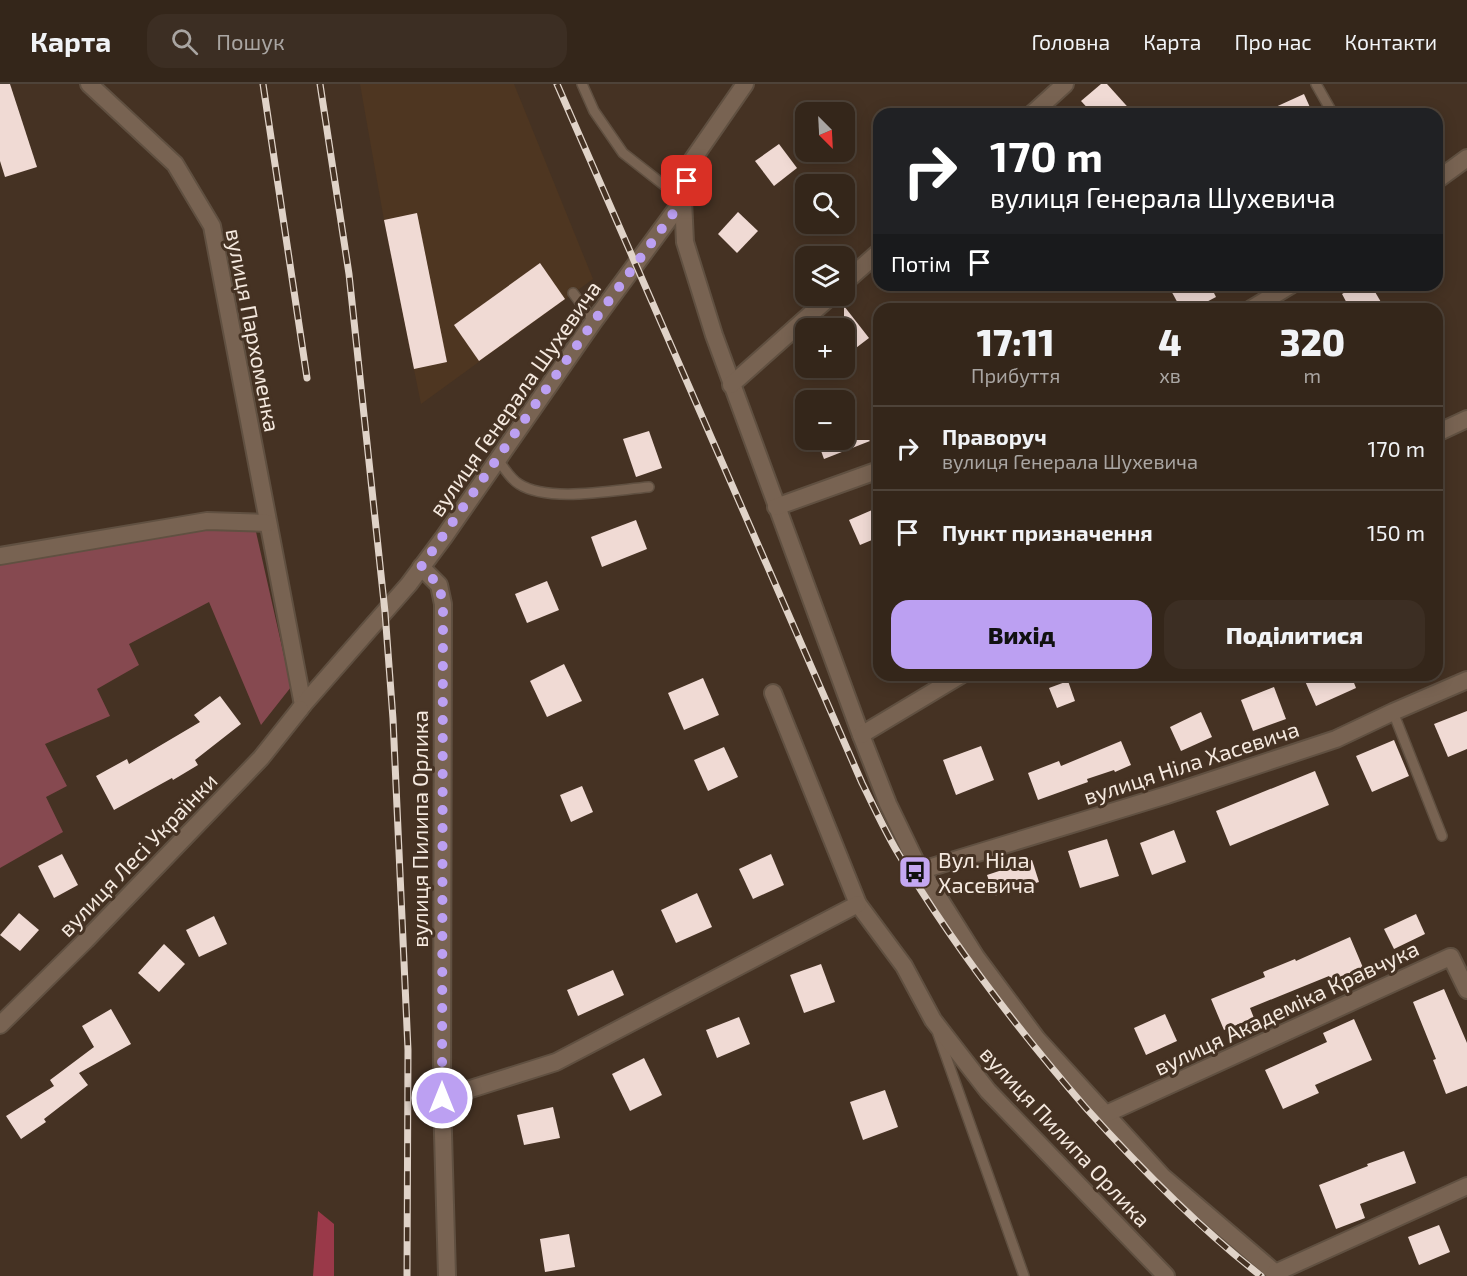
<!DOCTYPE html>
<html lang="uk">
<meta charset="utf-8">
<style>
:root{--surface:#34261a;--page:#3c2e23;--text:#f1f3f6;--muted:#a9a5a2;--line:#4e4339;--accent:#bca0f2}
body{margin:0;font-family:"Exo 2",sans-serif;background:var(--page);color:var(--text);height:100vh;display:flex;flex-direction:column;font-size:22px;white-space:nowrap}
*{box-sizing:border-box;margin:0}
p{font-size:20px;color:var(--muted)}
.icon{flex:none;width:33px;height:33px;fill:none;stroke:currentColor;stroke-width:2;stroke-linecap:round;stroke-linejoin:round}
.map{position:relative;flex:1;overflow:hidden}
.details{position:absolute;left:873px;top:219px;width:570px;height:378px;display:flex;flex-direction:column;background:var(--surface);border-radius:18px;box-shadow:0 3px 15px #0003,0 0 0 2px var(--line)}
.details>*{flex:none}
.guide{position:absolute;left:873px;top:24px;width:570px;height:183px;border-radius:18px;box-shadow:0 3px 15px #0003,0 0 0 2px var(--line);background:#202124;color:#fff;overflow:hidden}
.needle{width:39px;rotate:156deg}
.fabs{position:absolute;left:795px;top:18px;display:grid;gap:12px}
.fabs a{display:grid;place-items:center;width:60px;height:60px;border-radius:12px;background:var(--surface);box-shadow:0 3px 15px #0003,0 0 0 2px var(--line);font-size:30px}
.pin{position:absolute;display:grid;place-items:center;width:51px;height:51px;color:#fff;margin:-26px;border-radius:12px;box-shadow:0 3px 9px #0006}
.me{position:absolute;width:66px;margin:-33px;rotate:0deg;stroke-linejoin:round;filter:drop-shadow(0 0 4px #0008)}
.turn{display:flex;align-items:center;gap:21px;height:126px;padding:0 18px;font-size:27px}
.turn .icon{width:78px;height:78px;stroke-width:2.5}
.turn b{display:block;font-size:42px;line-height:51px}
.then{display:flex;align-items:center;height:57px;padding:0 18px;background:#0003;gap:12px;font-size:22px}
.eta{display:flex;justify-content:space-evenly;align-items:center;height:102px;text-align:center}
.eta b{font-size:36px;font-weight:800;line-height:42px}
.cta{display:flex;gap:12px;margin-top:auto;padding:12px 18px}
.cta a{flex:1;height:69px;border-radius:18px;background:var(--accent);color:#111;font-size:24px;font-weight:800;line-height:69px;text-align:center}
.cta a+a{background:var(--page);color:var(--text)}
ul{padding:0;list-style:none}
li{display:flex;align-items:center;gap:18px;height:84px;padding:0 18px;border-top:2px solid var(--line)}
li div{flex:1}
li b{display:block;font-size:22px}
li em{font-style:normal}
header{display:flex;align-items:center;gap:36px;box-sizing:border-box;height:84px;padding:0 30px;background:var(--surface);border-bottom:2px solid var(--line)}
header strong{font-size:28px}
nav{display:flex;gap:33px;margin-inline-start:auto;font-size:21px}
.search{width:420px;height:54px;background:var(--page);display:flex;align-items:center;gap:15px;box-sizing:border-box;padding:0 21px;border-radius:18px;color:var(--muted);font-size:22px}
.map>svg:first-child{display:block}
.built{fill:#4e3621}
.green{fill:#864950}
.forest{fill:#9a3949}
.building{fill:#f0dad4}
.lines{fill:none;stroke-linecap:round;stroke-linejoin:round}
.service-casing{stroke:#605041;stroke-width:12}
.minor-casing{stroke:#605041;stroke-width:20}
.tertiary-casing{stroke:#605041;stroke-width:20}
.service{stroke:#786352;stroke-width:9}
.minor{stroke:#786352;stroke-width:16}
.tertiary{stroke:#786352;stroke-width:16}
.rail-casing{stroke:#e0d3c8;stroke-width:7}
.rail{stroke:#453223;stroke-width:4.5;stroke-dasharray:14;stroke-linecap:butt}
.route{stroke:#bca0f2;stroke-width:10;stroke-dasharray:0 18}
.labels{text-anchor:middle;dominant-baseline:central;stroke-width:6;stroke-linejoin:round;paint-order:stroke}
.street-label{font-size:22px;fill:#f5e9df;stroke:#453223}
.poi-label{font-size:22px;fill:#f5e9df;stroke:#453223;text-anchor:start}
</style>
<header>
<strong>Карта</strong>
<div class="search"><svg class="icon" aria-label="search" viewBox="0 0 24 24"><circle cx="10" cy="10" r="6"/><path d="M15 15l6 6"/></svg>Пошук</div>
<nav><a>Головна</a><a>Карта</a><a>Про нас</a><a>Контакти</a></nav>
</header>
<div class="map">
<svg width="1467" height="1192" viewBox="0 0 1467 1192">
<rect width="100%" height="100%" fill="#453223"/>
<!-- built -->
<polygon class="built" points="360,0 514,0 593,195 421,320 384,136"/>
<!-- green -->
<polygon class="green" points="254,439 291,603 261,641 209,518 129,560 139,581 97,605 110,632 45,660 67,702 46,713 63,748 0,784 0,472"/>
<!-- forest -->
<polygon class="forest" points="318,1127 334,1140 334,1192 313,1192"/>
<!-- building -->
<g class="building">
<polygon points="0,0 10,0 37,83 5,93 0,77"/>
<polygon points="1101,0 1107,0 1134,30 1093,30 1081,17"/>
<polygon points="1304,10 1313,30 1260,30"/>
<polygon points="779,60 797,84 774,102 755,77"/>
<polygon points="738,128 758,147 737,169 718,150"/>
<polygon points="417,129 447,278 414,285 384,136"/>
<polygon points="540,179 565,215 479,277 454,241"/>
<polygon points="1168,201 1210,201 1216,213 1193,225 1181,225"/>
<polygon points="1357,201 1371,201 1385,225 1350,225 1342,210"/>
<polygon points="844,222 869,254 844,273"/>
<polygon points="649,347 662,384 636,393 623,355"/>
<polygon points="817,356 869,356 870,357 824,375"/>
<polygon points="879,423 879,453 860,461 849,436"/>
<polygon points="636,436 647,465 602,483 591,453"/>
<polygon points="547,497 559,526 527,539 515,510"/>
<polygon points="564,580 582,617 547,633 530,597"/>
<polygon points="1320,591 1351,591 1356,604 1316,622 1305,597"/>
<polygon points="703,594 719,631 684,646 668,609"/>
<polygon points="1068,597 1075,617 1057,624 1049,604"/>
<polygon points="1274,603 1286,635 1253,647 1241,616"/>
<polygon points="220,612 241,640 195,676 198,681 173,696 172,694 114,726 96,692 127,675 129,680 200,638 194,631"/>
<polygon points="1467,627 1467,665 1448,673 1434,640"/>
<polygon points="1201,628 1212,653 1181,667 1170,643"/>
<polygon points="1394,656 1409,692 1372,708 1356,672"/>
<polygon points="1121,657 1131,681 1115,688 1114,686 1087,695 1088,698 1038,716 1028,689 1059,677 1061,682"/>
<polygon points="981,662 994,696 956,711 943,676"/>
<polygon points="724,663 738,693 708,707 694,676"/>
<polygon points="1315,687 1329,721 1230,762 1216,727"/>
<polygon points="582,702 593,728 571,738 560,711"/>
<polygon points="1174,746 1186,778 1152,791 1140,759"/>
<polygon points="1107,755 1119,792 1080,804 1068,767"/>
<polygon points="62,770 78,801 54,814 38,782"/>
<polygon points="771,770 784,801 753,815 739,785"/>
<polygon points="1032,776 1039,798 994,812 987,791"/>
<polygon points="697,809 712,843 676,859 661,826"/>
<polygon points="19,829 39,846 20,867 0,851"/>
<polygon points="1416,830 1425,850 1394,865 1384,845"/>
<polygon points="214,832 227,860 199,873 186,846"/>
<polygon points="1350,853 1364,886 1332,899 1329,892 1250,924 1254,934 1224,946 1211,915 1265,893 1263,888 1295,875 1296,877"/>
<polygon points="164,860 185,880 159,908 138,889"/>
<polygon points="821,880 835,918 804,929 790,891"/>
<polygon points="613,886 624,911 578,932 567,906"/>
<polygon points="1444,905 1467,959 1467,1002 1446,1010 1433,976 1436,975 1413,918"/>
<polygon points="111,925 131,960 79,989 88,1001 44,1035 46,1038 21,1055 6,1032 54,1002 50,996 94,963 82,942"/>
<polygon points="1165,930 1177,957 1146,971 1134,944"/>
<polygon points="739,933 750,960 717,974 706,946"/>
<polygon points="1354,935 1372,976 1315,1001 1319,1009 1283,1025 1265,986 1327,958 1323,949"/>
<polygon points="644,974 662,1011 630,1027 612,990"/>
<polygon points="885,1006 898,1043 863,1056 850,1018"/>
<polygon points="553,1023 560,1054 524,1061 517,1031"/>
<polygon points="1404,1067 1416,1099 1360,1120 1365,1134 1336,1145 1319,1101 1368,1082 1367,1080"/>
<polygon points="1439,1141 1450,1168 1419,1181 1408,1153"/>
<polygon points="569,1150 575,1183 545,1188 540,1155"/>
</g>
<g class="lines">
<defs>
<g id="service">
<polyline points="582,0 594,27 623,69 683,116"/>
<polyline points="1316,0 1333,30"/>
<polyline points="573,209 594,237"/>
<path d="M497,375C504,383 510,395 519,400C548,419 614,406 649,403"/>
<polyline points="1393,628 1442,752"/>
<polyline points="938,950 1024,1192"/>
</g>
<g id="minor">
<polyline points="89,0 175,80 212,142 303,621 300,625"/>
<polyline points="1032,30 1065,0"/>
<polyline points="1437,96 1467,74"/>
<polyline points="683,116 685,158 714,251 861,651 888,720 915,776 976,873 1037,955 1162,1092 1279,1192"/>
<polyline points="844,199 879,168"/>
<polyline points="1251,225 1291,201"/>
<polyline points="731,301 831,212"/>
<polyline points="1437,349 1467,335"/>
<polyline points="776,423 879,386"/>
<polyline points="0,472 207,437 268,439"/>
<polyline points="421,483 439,501 443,520 442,1014 447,1192"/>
<polyline points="773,609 858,820 904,882 933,936 988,1007 1166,1192"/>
<polyline points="861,651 961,591"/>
<polyline points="922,786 1167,711 1336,655 1393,628 1467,596"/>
<polyline points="442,1014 556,978 858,820"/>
<polyline points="1106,1030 1450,873 1451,873 1467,906"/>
<polyline points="1275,1189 1467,1102"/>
</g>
<g id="tertiary">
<polyline points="303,621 409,500 444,453 594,237 683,116 691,78 745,0"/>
<polyline points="0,941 86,856 261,674 300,625"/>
</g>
</defs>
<!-- service casing -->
<use href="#service" class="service-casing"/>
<!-- minor casing -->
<use href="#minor" class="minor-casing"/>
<!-- tertiary casing -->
<use href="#tertiary" class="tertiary-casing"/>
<!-- service -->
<use href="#service" class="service"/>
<!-- minor -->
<use href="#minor" class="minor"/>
<!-- tertiary -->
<use href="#tertiary" class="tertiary"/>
<defs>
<g id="rail">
<polyline points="263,0 307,294"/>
<polyline points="320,0 349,190 385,528 393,635 408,966 407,1192"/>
<path d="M557,0L862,699C873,721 883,743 895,764C949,856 1015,942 1085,1023C1139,1083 1197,1142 1261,1192"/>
</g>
</defs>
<!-- rail casing -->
<use href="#rail" class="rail-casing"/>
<!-- rail -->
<use href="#rail" class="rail"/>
</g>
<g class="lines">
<!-- route -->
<polyline class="route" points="442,1014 443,520 439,501 421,483 594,237 683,116 687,97"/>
</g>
<!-- icons -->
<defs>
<symbol id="bus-square" viewBox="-11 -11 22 22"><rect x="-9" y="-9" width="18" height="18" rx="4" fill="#c4a7f1" stroke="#453223"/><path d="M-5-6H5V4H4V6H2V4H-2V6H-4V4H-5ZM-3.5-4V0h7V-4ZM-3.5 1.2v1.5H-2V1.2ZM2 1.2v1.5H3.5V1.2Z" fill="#111"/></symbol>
</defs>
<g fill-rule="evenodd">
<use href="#bus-square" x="896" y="769" width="38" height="38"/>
</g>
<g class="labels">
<!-- street labels -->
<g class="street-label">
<text transform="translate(254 246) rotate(79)">вулиця Пархоменка</text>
<text transform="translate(514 314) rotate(-55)">вулиця Генерала Шухевича</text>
<text transform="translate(1191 678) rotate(-18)">вулиця Ніла Хасевича</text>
<text transform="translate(419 745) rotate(-90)">вулиця Пилипа Орлика</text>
<text transform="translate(137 770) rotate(-46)">вулиця Лесі Українки</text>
<text transform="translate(1286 923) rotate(-25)">вулиця Академіка Кравчука</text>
<text transform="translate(1066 1052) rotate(47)">вулиця Пилипа Орлика</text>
</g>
<!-- poi labels -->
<g class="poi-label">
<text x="938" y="775">Вул. Ніла<tspan x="938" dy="25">Хасевича</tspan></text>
</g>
</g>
</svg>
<div class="fabs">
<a><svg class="needle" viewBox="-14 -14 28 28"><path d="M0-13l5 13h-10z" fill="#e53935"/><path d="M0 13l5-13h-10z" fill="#a9a5a2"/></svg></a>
<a><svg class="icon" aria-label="search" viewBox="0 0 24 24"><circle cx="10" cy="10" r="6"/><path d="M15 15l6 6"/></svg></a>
<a><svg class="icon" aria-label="layers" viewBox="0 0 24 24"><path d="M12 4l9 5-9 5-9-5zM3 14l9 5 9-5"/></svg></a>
<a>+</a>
<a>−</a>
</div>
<div class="pin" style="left:687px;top:97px;background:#d93025"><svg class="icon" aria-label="arrive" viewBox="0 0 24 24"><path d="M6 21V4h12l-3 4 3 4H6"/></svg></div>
<svg class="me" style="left:442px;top:1014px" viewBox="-20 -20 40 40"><circle r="17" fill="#bca0f2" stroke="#fff" stroke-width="3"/><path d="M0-11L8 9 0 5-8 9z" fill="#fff"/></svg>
<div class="guide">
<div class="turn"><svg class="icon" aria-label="right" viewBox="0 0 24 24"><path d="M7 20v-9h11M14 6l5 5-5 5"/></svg><div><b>170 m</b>вулиця Генерала Шухевича</div></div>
<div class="then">Потім<svg class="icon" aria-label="arrive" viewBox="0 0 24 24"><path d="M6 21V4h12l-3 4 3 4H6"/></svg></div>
</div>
<section class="details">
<div class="eta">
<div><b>17:11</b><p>Прибуття</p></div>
<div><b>4</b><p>хв</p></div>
<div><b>320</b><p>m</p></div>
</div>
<ul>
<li><svg class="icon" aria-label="right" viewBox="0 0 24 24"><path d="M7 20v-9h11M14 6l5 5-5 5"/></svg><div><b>Праворуч</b><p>вулиця Генерала Шухевича</p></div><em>170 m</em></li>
<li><svg class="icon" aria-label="arrive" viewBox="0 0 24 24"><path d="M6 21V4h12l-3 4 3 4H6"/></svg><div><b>Пункт призначення</b></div><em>150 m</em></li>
</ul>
<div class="cta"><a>Вихід</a><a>Поділитися</a></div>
</section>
</div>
